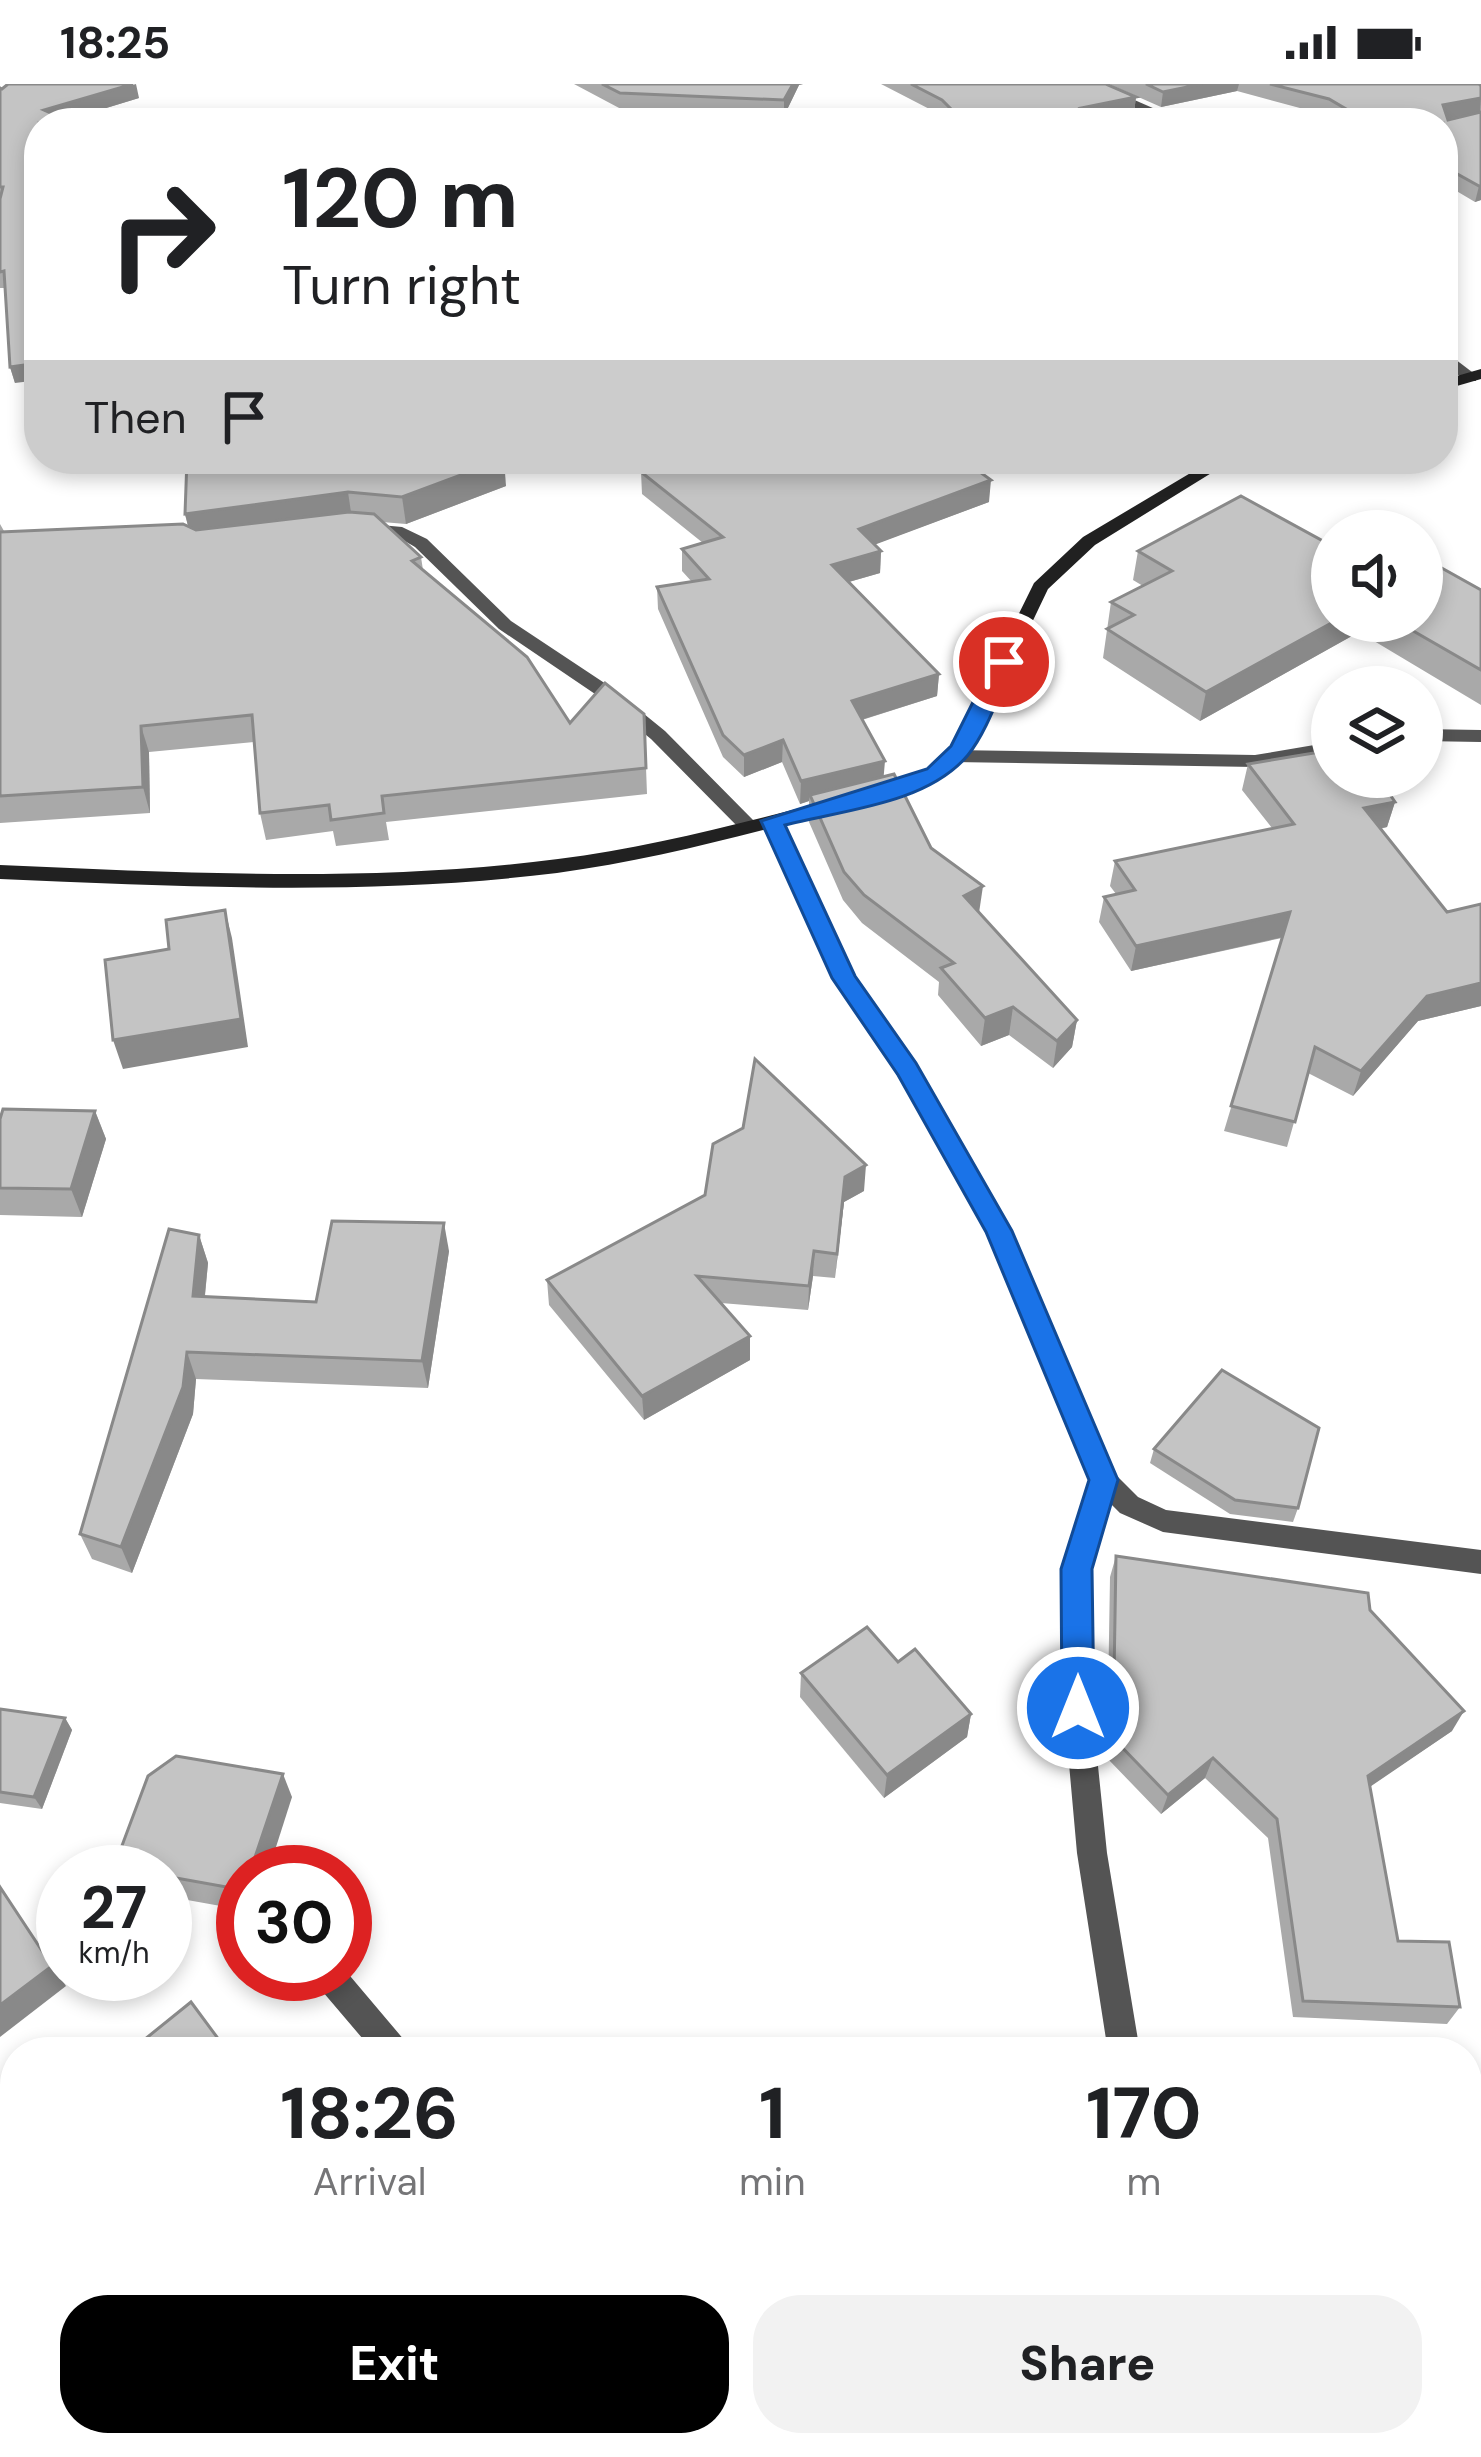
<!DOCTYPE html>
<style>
:root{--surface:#fff;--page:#f2f2f2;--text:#202124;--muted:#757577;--accent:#000}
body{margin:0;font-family:"DM Sans",sans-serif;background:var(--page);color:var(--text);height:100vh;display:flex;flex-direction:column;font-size:45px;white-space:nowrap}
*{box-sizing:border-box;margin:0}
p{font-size:39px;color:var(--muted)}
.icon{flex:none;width:66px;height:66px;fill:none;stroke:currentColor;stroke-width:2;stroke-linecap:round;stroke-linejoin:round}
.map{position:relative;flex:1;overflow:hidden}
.drawer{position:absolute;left:0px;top:1953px;width:1482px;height:420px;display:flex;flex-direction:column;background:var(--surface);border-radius:48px 48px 0 0;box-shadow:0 6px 18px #0003}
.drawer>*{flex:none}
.guide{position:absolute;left:24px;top:24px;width:1434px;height:366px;border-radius:48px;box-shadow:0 6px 18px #0003;background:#fff;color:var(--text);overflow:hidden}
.controls{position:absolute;left:1311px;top:426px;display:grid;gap:24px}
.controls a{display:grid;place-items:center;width:132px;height:132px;border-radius:50%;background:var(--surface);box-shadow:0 6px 18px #0003;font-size:60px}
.speed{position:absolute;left:36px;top:1761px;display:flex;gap:24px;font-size:60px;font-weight:700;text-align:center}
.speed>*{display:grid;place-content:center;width:156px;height:156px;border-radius:50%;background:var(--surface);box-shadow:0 6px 18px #0003;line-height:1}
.speed small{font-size:30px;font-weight:400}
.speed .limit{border:18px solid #d22;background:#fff;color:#111}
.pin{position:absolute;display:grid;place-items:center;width:102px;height:102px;color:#fff;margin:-51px;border:6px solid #fff;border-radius:50%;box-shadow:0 3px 12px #0007}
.me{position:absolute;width:132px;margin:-66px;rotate:0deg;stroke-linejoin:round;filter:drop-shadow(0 0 9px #0008)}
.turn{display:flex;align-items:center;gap:42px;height:252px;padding:0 60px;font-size:54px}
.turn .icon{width:156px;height:156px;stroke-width:2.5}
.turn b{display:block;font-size:84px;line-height:102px}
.then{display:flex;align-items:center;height:114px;padding:0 60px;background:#0003;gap:24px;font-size:45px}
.eta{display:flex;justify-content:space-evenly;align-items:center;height:204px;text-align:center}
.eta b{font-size:72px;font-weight:800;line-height:84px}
.cta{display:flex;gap:24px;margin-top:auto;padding:24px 60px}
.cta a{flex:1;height:138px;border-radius:48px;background:var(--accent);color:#fff;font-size:48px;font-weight:800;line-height:138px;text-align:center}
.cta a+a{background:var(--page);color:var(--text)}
.status{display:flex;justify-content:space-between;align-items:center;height:84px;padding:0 60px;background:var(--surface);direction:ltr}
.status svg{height:33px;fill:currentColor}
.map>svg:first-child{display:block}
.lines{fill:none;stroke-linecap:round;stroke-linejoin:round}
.street{fill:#545454;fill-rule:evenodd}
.secondary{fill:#212121;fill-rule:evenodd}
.wall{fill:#a9a9a9}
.shaded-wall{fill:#898989}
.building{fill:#c4c4c4;stroke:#898989;stroke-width:3}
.route{fill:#1a73e8;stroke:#114b97;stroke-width:3}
</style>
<div class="status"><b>18:25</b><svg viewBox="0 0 49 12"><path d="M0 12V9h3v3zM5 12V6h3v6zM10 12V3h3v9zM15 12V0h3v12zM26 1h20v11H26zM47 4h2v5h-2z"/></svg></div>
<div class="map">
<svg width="1481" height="2373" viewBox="0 0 1481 2373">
<rect width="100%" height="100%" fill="#fff"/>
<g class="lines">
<!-- street -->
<g class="street">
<polygon points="1081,0 1098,0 1187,39 1169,39"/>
<polygon points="1443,266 1476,291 1476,297 1466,297 1443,279"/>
<polygon points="359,439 402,443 427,455 511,537 612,604 665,647 756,739 756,747 742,747 651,655 598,612 499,545 415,463 398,453 353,448 353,440"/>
<polygon points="1422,645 1481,646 1481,658 1422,657"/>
<polygon points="1332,658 1332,670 1255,683 953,678 943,672 953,666 1255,671"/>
<polygon points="773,731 783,737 854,892 915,980 1011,1147 1114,1389 1138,1413 1166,1426 1481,1466 1481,1490 1163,1448 1120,1429 1110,1419 1090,1485 1092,1624 1107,1769 1140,1968 1108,1968 1077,1769 1064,1624 1064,1485 1091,1396 988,1148 899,991 833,894 763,737"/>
<polygon points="345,1886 405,1957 410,1968 374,1968 317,1901 313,1890 345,1890"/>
<polygon points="741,2358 786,2358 794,2373 749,2373"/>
<polygon points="1145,2358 1181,2358 1176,2373 1140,2373"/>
</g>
<!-- secondary -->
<g class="secondary">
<polygon points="1481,285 1481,295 1443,306 1443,296"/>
<polygon points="1214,375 1234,375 1095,461 1048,505 971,666 942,694 877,717 863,717 863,709 928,686 953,663 1034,499 1083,453"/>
<path d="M836,715L846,721L843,725C749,750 654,776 557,789C372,812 186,803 0,795V781C186,789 373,799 558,775C652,763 744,738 836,715Z"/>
</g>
</g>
<!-- wall -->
<g class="wall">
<polygon points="574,0 803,0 799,1 784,32 621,25"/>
<polygon points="881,0 1106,0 1136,13 1134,28 1096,36 1101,39 949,39 941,31"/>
<polygon points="1109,0 1481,0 1481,116 1475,118 1443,99 1443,39 1340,39 1326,31 1237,7 1161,23"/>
<polygon points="0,4 139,14 67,36 15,299 10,283 5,204 0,204"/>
<polygon points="187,375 506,402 406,440 382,438 421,473 423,486 570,639 644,630 647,710 386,738 389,756 336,762 333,747 266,756 260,729 254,658 149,668 150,729 0,739 0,440 4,447 188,442 185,430"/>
<polygon points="676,375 994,375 972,382 989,418 875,460 881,467 880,489 849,498 939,590 937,612 862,636 884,693 931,764 979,829 1077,936 1072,963 1053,984 1009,951 981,962 938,911 939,898 862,839 843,816 809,738 809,717 800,720 782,678 744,693 723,673 658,525 657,503 692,498 682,487 682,465 703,459 642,410 641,388"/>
<polygon points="1138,467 1332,537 1422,537 1481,506 1481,621 1359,548 1200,637 1103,574 1111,518 1143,502 1133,496"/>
<polygon points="1248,680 1395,718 1387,743 1380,745 1447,828 1481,820 1481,922 1418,937 1353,1012 1308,989 1287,1063 1224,1047 1282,854 1131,887 1099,838 1104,813 1116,810 1110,802 1115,777 1272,744 1242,706"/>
<polygon points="95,1027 106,1055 82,1133 0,1131 0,1035"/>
<polygon points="864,1107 844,1118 835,1194 813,1192 808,1226 721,1219 750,1252 750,1276 644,1336 549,1221 547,1196"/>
<polygon points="199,1151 208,1179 205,1212 316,1218 449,1167 428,1304 196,1295 193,1330 132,1489 92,1475 80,1450"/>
<polygon points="1154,1365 1298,1424 1293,1438 1230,1430 1150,1379"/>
<polygon points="1116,1472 1370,1526 1452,1647 1370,1702 1398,1857 1460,1923 1447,1940 1293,1933 1268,1754 1205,1694 1161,1730 1107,1674 1110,1493"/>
<polygon points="898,1578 971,1630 967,1653 884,1714 800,1613 801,1589"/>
<polygon points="0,1625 65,1634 72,1646 42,1725 0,1719"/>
<polygon points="292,1713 243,1788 243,1826 165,1812 165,1788 117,1788 114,1783"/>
<polygon points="1481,2316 1481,2373 1446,2373 1437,2363 1442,2358 1467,2358 1467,2331"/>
</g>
<!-- shaded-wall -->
<g class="shaded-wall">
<polygon points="136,0 139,14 57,39 44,26"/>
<polygon points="793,0 803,0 799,1 784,32 784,16"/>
<polygon points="1202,0 1239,0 1237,7 1161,23 1163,8"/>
<polygon points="1136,13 1134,28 1079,39 1081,24"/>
<polygon points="1481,14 1480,29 1440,36 1443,21"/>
<polygon points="1479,102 1481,102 1481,116 1475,118"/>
<polygon points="39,279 39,296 15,299 10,283"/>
<polygon points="504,375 506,402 406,440 402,413"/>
<polygon points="951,375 994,375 950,389"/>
<polygon points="991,396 989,418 858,467 859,445"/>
<polygon points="348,408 352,435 192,457 185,430"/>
<polygon points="881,467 880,489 831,503 832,481"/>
<polygon points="1335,537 1362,537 1359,548 1200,637 1206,608"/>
<polygon points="939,590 937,612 851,639 852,617"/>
<polygon points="141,642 149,668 150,729 143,703"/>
<polygon points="783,656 782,678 744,693 744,671"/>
<polygon points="885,677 883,700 810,711 809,717 800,720 801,697"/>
<polygon points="1395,718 1387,743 1356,749 1364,724"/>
<polygon points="983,802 979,829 964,812"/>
<polygon points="225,826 232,854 248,963 123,985 113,956"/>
<polygon points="1290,828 1283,853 1131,887 1136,862"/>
<polygon points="1481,899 1481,922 1418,937 1353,1012 1361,987 1427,912"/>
<polygon points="1013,923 1009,951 981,962 985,934"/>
<polygon points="1077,936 1072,963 1053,984 1057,957"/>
<polygon points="95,1027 106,1055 82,1133 71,1105"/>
<polygon points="866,1081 864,1107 844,1118 835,1194 845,1093"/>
<polygon points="444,1139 449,1167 428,1304 422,1277"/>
<polygon points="199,1151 208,1179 202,1239 193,1212"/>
<polygon points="814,1167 813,1192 808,1226 809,1202"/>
<polygon points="750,1252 750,1276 644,1336 642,1312"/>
<polygon points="187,1268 196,1295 193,1330 132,1489 121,1463"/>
<polygon points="1464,1627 1452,1647 1358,1711 1368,1692"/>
<polygon points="971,1630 967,1653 884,1714 887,1691"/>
<polygon points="65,1634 72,1646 42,1725 34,1713"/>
<polygon points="1213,1674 1205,1694 1161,1730 1168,1711"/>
<polygon points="283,1690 292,1713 268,1788 250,1788"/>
<polygon points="0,1803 66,1902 0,1953"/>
</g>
<!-- building -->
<g class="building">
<polygon points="8,0 133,0 44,26 74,39 39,39 39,279 10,283 4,187 0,188 0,115 3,103 0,103 0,4 2,5"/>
<polygon points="602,0 793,0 784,16 620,9"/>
<polygon points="911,0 1106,0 1136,13 1081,24 1101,39 965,39 942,16"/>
<polygon points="1146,0 1202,0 1163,8"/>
<polygon points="1270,0 1479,0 1481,2 1481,14 1443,21 1448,36 1481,28 1481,102 1479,102 1443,82 1443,39 1370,39 1329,15"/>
<polygon points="187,375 504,375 402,413 348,408 185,430"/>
<polygon points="676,375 962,375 991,396 859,445 881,467 832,481 939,590 852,617 885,677 801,697 783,656 744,671 723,651 657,503 709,495 682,465 723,453 641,388"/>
<polygon points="1241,412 1332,462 1332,537 1335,537 1206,608 1107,545 1134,531 1111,518 1172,487 1138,467"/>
<polygon points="349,428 374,430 421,473 412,477 527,573 570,639 605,599 644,630 646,684 382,712 384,729 331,736 329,721 260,729 252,631 141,642 143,703 0,712 0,448 183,440 196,446"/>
<polygon points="1422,473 1481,506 1481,586 1396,537 1422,537"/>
<polygon points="1332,666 1332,693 1378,693 1395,718 1364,724 1447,828 1481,820 1481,899 1427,912 1361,987 1315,963 1295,1038 1231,1022 1290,828 1136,862 1104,813 1135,806 1115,777 1294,740 1248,680"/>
<polygon points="894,690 931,764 983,802 964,812 1077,936 1057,957 1013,923 985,934 941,884 954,879 864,811 844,788 810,711"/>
<polygon points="225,826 241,935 113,956 105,876 169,865 166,836"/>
<polygon points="755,975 866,1081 845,1093 837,1170 814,1167 809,1202 697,1192 750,1252 642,1312 547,1196 705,1111 713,1060 743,1044"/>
<polygon points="3,1025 95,1027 71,1105 0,1104 0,1035"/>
<polygon points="332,1137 444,1139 422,1277 187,1268 183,1303 121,1463 80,1450 169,1145 199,1151 193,1212 316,1218"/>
<polygon points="1222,1286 1319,1344 1298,1424 1235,1416 1154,1365"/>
<polygon points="1116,1472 1368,1509 1370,1526 1464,1627 1368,1692 1398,1857 1449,1858 1460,1923 1303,1917 1277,1735 1213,1674 1168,1711 1113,1654"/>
<polygon points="867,1543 898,1578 915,1565 971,1630 887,1691 801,1589"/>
<polygon points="0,1625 65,1634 34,1713 0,1708"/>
<polygon points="176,1672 283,1690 250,1788 243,1788 243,1806 165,1792 165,1788 142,1788 114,1783 148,1692"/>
<polygon points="0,1803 52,1882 0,1921"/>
<polygon points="191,1918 228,1968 129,1968"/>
<polygon points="1481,2324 1481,2373 1467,2357 1467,2340"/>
</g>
<!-- route -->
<path class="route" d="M1004,572L1014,578C1000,607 988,646 968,671C927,720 843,726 785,741L855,892L916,979L1012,1147L1118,1396L1092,1485L1094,1624L1089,1635L1078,1639L1066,1635L1062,1624L1061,1485L1089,1396L986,1148L898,991L832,894L761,737L927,685L951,662L993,578Z"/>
</svg>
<div class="controls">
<a><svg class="icon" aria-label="sound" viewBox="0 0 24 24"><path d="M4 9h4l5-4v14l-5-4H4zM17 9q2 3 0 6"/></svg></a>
<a><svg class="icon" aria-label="layers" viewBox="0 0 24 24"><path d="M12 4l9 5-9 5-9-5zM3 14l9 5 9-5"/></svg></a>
</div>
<div class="speed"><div>27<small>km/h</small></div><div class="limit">30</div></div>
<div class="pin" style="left:1004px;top:578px;background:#d93025"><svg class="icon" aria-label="arrive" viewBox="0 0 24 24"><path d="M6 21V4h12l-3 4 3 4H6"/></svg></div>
<svg class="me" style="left:1078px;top:1624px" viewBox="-20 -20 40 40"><circle r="17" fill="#1a73e8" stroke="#fff" stroke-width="3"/><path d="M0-11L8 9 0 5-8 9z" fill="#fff"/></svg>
<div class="guide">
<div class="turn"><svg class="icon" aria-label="right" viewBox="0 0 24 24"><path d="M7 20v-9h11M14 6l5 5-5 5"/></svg><div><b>120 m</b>Turn right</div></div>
<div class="then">Then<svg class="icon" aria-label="arrive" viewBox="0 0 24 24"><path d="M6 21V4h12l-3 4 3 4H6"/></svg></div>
</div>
<section class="drawer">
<div class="eta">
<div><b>18:26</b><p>Arrival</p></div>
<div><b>1</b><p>min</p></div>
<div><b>170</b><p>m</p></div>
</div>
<div class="cta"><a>Exit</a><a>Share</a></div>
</section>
</div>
